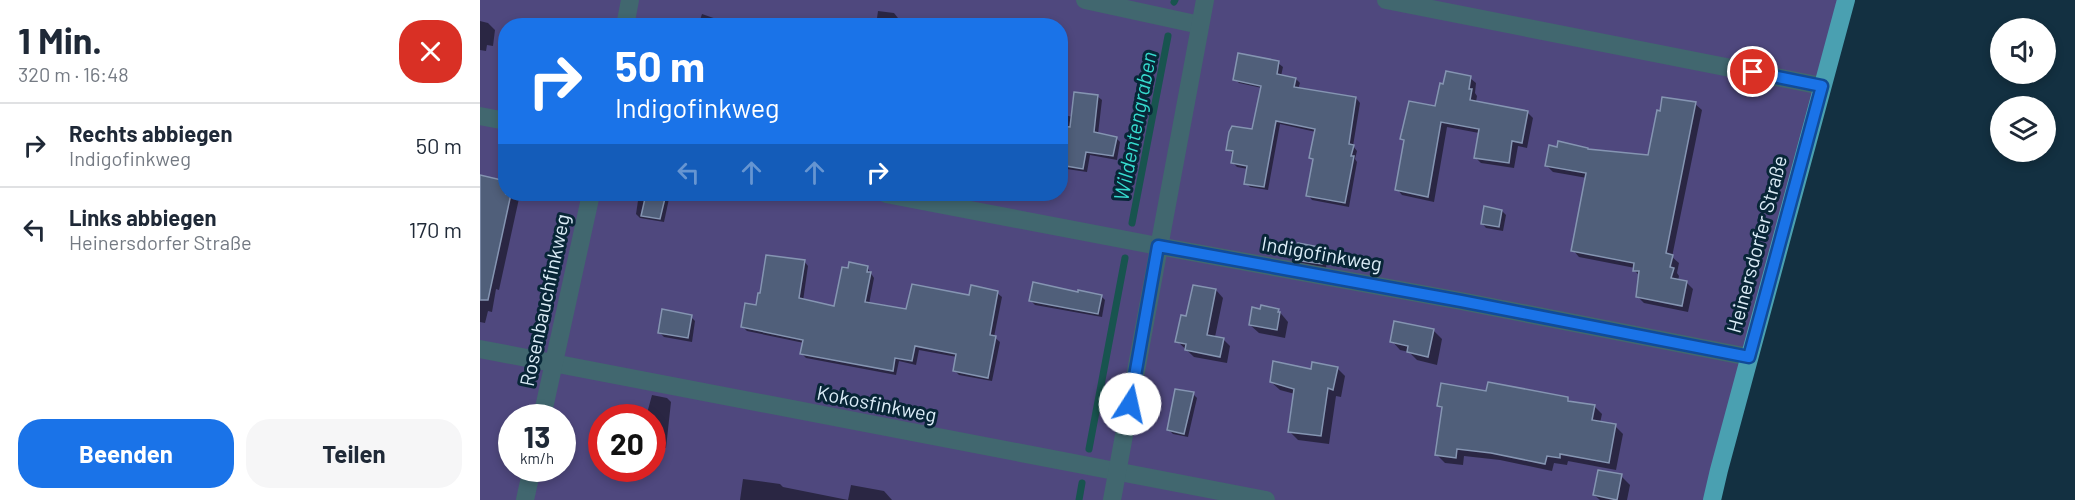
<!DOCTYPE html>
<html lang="de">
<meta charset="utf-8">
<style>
:root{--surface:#fff;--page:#f6f6f7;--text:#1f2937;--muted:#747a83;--line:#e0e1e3;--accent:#1a73e8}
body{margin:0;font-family:Barlow,sans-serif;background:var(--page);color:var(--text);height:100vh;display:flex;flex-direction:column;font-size:22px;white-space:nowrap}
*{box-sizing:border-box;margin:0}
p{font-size:20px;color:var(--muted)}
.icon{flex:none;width:33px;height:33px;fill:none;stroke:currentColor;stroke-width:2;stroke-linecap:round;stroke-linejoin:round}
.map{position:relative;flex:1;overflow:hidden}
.side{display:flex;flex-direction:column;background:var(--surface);width:480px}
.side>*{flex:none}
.hud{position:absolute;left:18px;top:18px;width:570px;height:183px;border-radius:24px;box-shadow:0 3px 9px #0003;background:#1a73e8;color:#fff;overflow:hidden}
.controls{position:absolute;left:1510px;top:18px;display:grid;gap:12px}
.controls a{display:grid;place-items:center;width:66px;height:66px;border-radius:50%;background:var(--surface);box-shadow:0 3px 9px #0003;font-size:30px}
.speed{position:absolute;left:18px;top:404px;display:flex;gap:12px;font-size:30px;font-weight:700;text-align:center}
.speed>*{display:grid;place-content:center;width:78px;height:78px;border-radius:50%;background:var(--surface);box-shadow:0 3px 9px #0003;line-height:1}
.speed small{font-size:15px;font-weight:400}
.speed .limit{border:9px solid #d22;background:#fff;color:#111}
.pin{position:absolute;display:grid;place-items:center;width:51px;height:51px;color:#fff;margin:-26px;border:3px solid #fff;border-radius:50%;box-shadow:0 2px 6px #0007}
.me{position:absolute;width:66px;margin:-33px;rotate:10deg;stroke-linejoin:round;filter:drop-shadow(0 0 4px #0008)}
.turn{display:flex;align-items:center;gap:21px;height:126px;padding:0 18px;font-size:27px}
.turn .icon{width:78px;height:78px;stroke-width:2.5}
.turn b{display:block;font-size:42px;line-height:51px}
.lanes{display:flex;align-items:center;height:57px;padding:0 18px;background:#0003;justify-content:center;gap:30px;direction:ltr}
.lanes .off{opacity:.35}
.round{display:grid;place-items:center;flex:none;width:63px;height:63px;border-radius:24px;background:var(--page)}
.head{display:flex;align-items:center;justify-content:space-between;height:102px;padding:0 18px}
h1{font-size:36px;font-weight:700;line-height:45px}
.primary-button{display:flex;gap:12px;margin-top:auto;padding:12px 18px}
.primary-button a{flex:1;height:69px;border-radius:24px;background:var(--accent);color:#fff;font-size:24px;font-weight:700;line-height:69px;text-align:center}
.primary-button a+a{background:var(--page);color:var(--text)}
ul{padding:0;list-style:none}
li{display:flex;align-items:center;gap:18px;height:84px;padding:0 18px;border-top:2px solid var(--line)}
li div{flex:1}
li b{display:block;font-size:22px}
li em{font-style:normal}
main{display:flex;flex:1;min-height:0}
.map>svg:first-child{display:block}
.green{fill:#4f487e;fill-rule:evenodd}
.shadow{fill:#0007}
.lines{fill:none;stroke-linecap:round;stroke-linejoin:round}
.stream{stroke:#18544f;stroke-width:7}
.building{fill:#505f7a;stroke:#8595b2;stroke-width:1.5}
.minor{stroke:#41676f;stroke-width:18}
.major{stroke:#4aa0b1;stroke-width:18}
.route-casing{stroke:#114b97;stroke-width:15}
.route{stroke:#1a73e8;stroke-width:10}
.labels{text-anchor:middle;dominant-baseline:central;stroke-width:6;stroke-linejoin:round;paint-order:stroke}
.street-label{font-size:20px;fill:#dcedf8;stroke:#082637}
.water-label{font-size:21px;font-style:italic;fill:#36dbce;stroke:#082637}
</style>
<main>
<section class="side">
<div class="head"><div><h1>1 Min.</h1><p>320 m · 16:48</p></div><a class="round" style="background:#d93025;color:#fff"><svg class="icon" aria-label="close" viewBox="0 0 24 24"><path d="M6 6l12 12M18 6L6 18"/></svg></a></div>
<ul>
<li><svg class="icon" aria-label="right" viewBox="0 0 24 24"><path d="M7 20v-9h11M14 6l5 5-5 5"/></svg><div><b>Rechts abbiegen</b><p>Indigofinkweg</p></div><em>50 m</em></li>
<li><svg class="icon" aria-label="left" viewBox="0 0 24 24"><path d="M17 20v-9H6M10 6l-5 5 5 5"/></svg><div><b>Links abbiegen</b><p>Heinersdorfer Straße</p></div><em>170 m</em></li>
</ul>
<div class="primary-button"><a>Beenden</a><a>Teilen</a></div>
</section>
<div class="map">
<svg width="1595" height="500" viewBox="0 0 1595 500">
<rect width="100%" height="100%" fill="#133041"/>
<!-- green -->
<path class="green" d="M0,0H1366L1232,500H0ZM26,26H580V194H26ZM32,417H82V468H32ZM122,417H172V468H122Z"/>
<!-- shadow -->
<g class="shadow">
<polygon points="398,11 414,13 418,18 417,26 367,26 368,20 396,25"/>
<polygon points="222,14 245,22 266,26 218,26"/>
<polygon points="0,21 8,23 15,30 13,46 7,45 6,51 0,50"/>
<polygon points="798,63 803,67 801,76 816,79 820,83 818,89 876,98 880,103 873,146 877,151 875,159 877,162 869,207 832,200 828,195 835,162 831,158 836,132 800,124 788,190 770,187 766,183 768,169 757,167 753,163 754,154 748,150 773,131 782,88 759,83 755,79"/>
<polygon points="990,78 996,83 995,93 997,96 996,102 1047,112 1053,118 1047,148 1038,146 1034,168 1001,163 995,157 999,133 967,127 954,202 922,195 917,189 925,143 922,139 957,107 964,85"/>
<polygon points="617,96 622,100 618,134 636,138 640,142 637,160 610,155 607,172 580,168 580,114 593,117"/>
<polygon points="1215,104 1222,110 1192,257 1199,263 1197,273 1199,276 1198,281 1207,283 1213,289 1208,312 1164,303 1157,296 1160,276 1154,270 1155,268 1099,257 1093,250 1107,178 1073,172 1066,165 1107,149 1169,157"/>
<polygon points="0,177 26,194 40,194 19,290 16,289 12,312 8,311 5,323 0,322"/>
<polygon points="159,194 190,194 184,222 160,218 156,214"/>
<polygon points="1022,211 1026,215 1023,231 1006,228 1002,223"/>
<polygon points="844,249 848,253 846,268 821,263 817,259"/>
<polygon points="324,261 328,266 323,301 355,307 387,267 394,278 389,304 427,311 490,297 517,293 522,297 514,337 520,342 512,381 479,375 475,371 477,357 439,350 436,365 419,361 416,375 326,358 322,354 324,343 267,331 262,326 277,307"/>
<polygon points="736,290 743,298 735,337 743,339 750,346 747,363 714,357 697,341 707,318"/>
<polygon points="599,294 621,296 625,300 622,317 555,305 551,301"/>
<polygon points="798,310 808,322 805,338 779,333 770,325"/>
<polygon points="211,317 215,321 212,342 184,337 179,332"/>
<polygon points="953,330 962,339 957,365 937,360 929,352 920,350 912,341"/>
<polygon points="857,368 865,376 861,397 856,396 849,444 818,440 810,432 815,394 800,390 791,382 832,371"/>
<polygon points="1007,393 1087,398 1092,403 1114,406 1122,414 1120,423 1135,426 1143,434 1136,470 1088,461 1087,465 1074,463 1072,471 1020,460 984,456 983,465 965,463 957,455 963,410 958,405"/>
<polygon points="713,394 717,398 708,437 693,434 689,430"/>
<polygon points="172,395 187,398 191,402 186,448 172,445 172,417 166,417"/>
<polygon points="1141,476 1150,485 1147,500 1120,500 1114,495"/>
<polygon points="263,479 300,484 303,487 368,500 260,500"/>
<polygon points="371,485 404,491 412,500 368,500"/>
</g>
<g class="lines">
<!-- stream -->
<g class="stream">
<polyline points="694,2 695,0"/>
<polyline points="652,223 688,36"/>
<polyline points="609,449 645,258"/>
<polyline points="599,500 602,483"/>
</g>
</g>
<!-- building -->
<g class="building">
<polygon points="758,53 799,61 797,74 816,78 814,87 876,97 869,144 874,145 871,156 874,156 865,203 826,196 833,159 829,158 835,129 796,121 784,187 764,184 767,166 751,163 753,151 746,150 749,132 752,126 772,129 781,86 753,80"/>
<polygon points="966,71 991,76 989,89 992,89 990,100 1048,111 1042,143 1032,141 1029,163 994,158 999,129 961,122 948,197 915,190 924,140 920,139 929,101 955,106 960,83 963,84"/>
<polygon points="594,92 618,95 614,132 637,137 633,156 606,152 603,169 580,165 580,126 590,127"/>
<polygon points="1182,97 1216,102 1186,253 1193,255 1190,267 1194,268 1191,278 1207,281 1202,306 1156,297 1159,271 1153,271 1154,263 1091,251 1106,173 1065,166 1069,145 1077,147 1078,141 1108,148 1108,149 1168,155 1177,110 1180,111"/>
<polygon points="0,175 26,181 26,194 31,194 8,300 0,300"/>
<polygon points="166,194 186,194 180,219 161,216"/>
<polygon points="1004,206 1022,210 1019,227 1001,224"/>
<polygon points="818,243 845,248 842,264 815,260"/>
<polygon points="286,255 325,260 319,298 354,306 362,267 368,268 369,262 388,266 387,272 391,272 385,302 426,309 432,284 489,295 491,285 518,291 510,335 516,336 508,378 473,371 476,354 435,346 432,361 415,358 413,371 320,354 323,340 261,327 265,303 276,305 278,293 280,293"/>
<polygon points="553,282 598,292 598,290 622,295 618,314 549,301"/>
<polygon points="713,285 736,289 727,335 744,338 740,357 705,350 706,344 695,342 701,315 706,316"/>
<polygon points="781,305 799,309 798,312 800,312 797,330 769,325 772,307 780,309"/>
<polygon points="182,309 212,315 208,338 178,333"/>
<polygon points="914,321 954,329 948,357 927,352 928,346 910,342"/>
<polygon points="793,361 831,369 832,362 858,367 853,390 848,388 841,436 808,432 814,389 790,382"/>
<polygon points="1008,382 1088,397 1088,401 1115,405 1112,420 1136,424 1129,463 1080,454 1080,458 1067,456 1065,464 1011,453 977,449 976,458 955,455 962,407 957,406 961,383 1006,391"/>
<polygon points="695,389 714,392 704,434 687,430"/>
<polygon points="1118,470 1142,474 1137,500 1113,495"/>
</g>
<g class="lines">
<!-- minor -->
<g class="minor">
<polyline points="605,0 720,25"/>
<polyline points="906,0 1342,86"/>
<polyline points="145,26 150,0"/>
<polyline points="0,116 26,121"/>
<polyline points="406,194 678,246 981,301 1269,357"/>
<polyline points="0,349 786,500"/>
<polyline points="62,417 111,194"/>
<polyline points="45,500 52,468"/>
<polyline points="632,500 725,0"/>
</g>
<!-- major -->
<polyline class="major" points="1232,500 1239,470 1366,0"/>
</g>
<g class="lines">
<defs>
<polyline id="route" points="650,404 678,246 981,301 1269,357 1342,86 1273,72"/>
</defs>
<!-- route casing -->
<use href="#route" class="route-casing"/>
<!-- route -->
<use href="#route" class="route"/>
</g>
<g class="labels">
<!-- street labels -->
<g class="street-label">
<text transform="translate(1276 244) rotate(-75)">Heinersdorfer Straße</text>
<text transform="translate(842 253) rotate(10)">Indigofinkweg</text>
<text transform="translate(64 300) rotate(-78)">Rosenbauchfinkweg</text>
<text transform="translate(397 403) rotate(11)">Kokosfinkweg</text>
</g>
<!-- water labels -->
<g class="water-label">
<text transform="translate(654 126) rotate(-79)">Wildentengraben</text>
</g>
</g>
</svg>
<div class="controls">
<a><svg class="icon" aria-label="sound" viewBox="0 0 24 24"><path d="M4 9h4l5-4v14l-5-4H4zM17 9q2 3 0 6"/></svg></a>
<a><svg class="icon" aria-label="layers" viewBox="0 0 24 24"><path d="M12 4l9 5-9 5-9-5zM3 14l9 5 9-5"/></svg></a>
</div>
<div class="speed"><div>13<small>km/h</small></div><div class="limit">20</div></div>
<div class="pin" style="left:1273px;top:72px;background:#d93025"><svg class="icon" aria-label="arrive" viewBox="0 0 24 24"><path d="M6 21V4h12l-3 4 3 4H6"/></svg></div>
<svg class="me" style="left:650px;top:404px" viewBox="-20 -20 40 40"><circle r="19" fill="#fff"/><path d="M0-13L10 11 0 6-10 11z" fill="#1a73e8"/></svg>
<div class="hud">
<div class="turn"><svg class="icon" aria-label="right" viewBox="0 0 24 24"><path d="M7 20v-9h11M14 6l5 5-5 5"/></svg><div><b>50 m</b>Indigofinkweg</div></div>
<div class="lanes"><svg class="icon off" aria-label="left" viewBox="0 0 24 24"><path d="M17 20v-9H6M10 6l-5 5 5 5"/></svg><svg class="icon off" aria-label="ahead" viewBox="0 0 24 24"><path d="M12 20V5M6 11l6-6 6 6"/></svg><svg class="icon off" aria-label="ahead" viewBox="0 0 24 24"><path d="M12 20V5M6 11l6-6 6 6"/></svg><svg class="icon" aria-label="right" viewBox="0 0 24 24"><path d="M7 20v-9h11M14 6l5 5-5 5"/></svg></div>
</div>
</div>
</main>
